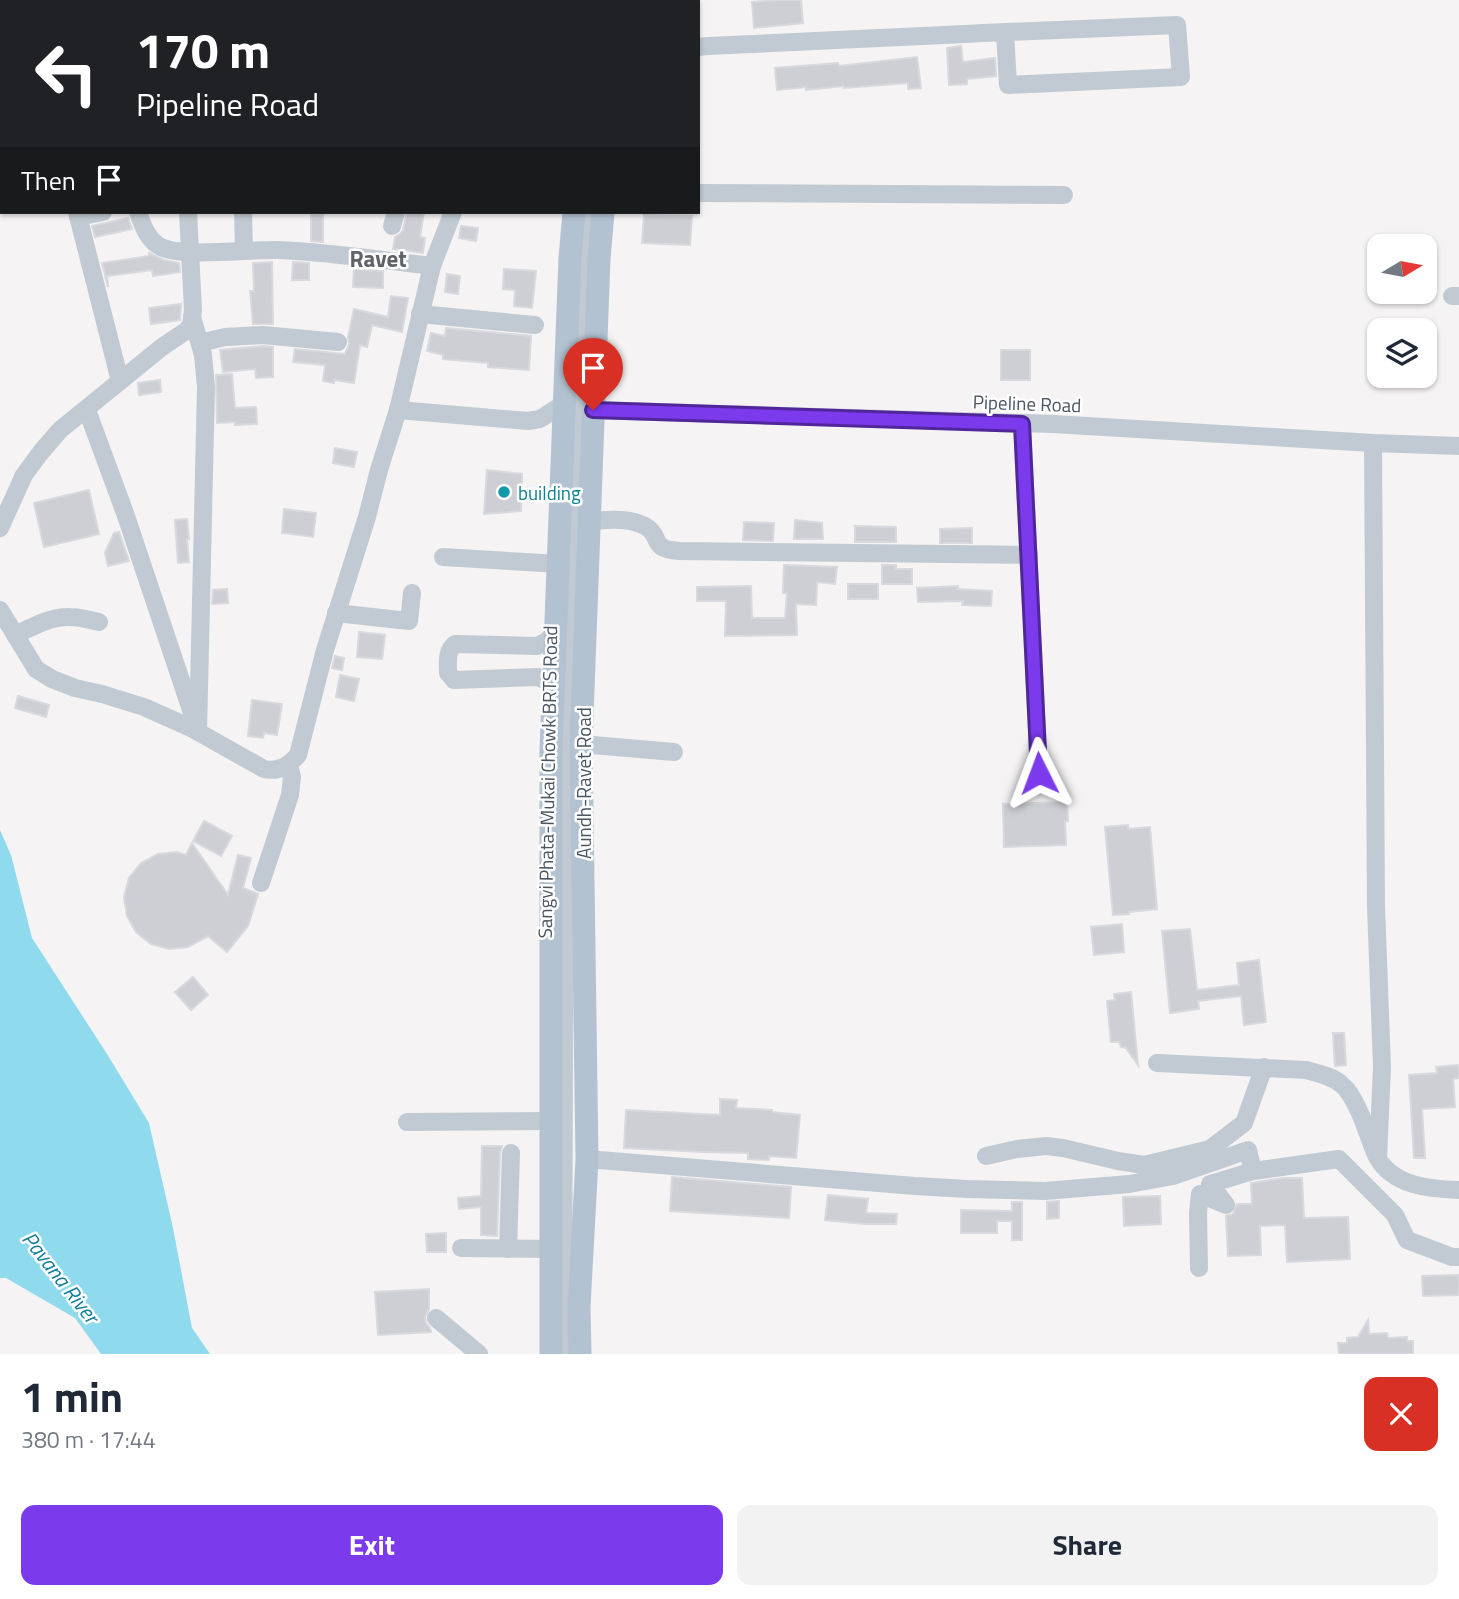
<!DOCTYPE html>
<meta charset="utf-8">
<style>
:root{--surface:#fff;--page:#f2f2f3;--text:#1f2937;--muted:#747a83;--accent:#7c3aed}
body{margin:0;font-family:"Titillium Web",sans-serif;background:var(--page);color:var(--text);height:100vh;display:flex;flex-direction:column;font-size:26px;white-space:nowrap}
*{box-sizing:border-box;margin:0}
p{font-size:23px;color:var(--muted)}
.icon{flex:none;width:38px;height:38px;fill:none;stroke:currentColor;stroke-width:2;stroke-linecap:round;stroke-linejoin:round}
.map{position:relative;height:1354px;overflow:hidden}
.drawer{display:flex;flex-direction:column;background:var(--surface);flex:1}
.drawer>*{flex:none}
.hud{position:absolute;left:0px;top:0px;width:700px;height:214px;box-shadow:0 2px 5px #0004;background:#202124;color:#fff;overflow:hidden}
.needle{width:46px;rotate:80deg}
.tools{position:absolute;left:1367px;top:234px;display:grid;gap:14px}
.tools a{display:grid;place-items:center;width:70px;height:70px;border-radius:14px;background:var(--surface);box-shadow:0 2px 5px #0004;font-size:35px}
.pin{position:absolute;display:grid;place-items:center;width:60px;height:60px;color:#fff;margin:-72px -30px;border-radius:50% 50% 50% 0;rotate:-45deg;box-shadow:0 0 7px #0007}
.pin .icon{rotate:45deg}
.me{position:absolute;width:77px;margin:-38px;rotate:357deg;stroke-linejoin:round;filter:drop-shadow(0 0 5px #0008)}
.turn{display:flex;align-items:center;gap:24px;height:147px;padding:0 21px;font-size:32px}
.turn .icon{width:91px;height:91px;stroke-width:2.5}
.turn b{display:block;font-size:49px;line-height:60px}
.then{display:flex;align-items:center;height:66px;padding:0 21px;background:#0003;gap:14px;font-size:26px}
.round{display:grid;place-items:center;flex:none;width:74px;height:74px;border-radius:14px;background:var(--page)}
.summary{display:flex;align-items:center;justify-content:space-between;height:119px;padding:0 21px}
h1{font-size:42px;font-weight:700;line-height:52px}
.primary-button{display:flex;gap:14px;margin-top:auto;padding:14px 21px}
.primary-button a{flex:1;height:80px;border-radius:14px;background:var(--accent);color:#fff;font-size:28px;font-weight:700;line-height:80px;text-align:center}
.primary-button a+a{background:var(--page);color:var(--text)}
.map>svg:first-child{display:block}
.water{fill:#90daee}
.building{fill:#cdcfd5;stroke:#d7d9de;stroke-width:2}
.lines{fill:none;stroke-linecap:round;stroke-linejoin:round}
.minor{stroke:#c1cad2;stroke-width:18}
.major{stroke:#b3c2d1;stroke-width:23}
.route-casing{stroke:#51269a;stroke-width:18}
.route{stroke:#7c3aed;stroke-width:12}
.culture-dot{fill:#0f9aa8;stroke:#fff;stroke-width:2.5}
.labels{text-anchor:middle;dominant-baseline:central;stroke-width:5;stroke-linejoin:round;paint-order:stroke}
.street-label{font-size:19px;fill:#4a5661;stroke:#fff}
.culture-label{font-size:19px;fill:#0d838f;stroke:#fff;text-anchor:start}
.water-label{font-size:21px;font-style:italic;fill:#0c7c9b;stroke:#fff}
.quarter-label{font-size:23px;font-weight:bold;fill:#5f6368;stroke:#fff}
</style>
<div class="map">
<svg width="1459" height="1354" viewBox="0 0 1459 1354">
<rect width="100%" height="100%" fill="#f5f3f3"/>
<!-- water -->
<polygon class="water" points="0,830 11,855 32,938 107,1054 149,1123 173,1228 192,1328 210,1354 101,1354 75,1318 6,1278 0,1278"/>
<!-- building -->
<g class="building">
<polygon points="779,0 801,0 803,23 754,28 752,2"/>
<polygon points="961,46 963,62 995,58 996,76 967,79 967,84 949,85 947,48"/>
<polygon points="917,57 921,88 908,89 908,83 844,88 844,86 806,90 806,87 777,90 775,68 838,63 839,66"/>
<polygon points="407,212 424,212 420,237 425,238 423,253 393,249 395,237 399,235 403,230"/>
<polygon points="311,214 323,214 323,242 311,241"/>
<polygon points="644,215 692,216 690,245 642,243"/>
<polygon points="128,218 132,229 95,237 92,226"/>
<polygon points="461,226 478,228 476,241 459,238"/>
<polygon points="149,253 164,260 179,263 180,272 153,276 152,270 107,276 108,287 102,263 149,256"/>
<polygon points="272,262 273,324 253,324 250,291 254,291 253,263"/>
<polygon points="293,262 309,263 309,280 292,280"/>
<polygon points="354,269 383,271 383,288 353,287"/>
<polygon points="504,269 536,271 532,308 514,306 515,290 503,289"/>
<polygon points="447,274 460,276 458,294 445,292"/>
<polygon points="391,296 408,298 402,332 372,325 367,347 360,345 354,383 334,380 334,383 323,381 325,365 293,362 295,349 345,354 349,344 348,337 354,309 388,317"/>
<polygon points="181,304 180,320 151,324 149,308"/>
<polygon points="446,328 531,336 529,370 488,367 488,363 443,359 443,355 427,351 431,333 445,336"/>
<polygon points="263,346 273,347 273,377 256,378 255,369 223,372 220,350"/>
<rect x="1001" y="350" width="29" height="30"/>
<polygon points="232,374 235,408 256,407 257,424 235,425 235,422 217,423 216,375"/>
<polygon points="160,380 161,392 139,395 138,383"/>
<polygon points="335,448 357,452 354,467 333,463"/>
<polygon points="487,470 522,474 521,511 484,514"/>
<polygon points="89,490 99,534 44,547 34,503"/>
<polygon points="284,509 316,513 313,537 282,533"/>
<polygon points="187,519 189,539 187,539 189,562 178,563 175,520"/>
<polygon points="795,520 822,523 823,539 794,539"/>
<polygon points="744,522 774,523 773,541 743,540"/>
<polygon points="855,526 896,527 896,542 855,542"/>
<polygon points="972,528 972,543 940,543 940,529"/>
<polygon points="119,532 129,561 108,566 105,553 114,533"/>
<polygon points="784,565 837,567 835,584 817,582 816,605 796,604 797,635 725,636 726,601 697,601 697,587 751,586 752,618 785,618 787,593 783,593"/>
<polygon points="882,565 896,565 896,569 912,569 912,584 882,584"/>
<rect x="848" y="584" width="30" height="15"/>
<polygon points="958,586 958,589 992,591 991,606 962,605 963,601 918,602 917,588"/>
<polygon points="227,589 228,603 212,604 213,590"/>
<polygon points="359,632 385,635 382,659 357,657"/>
<polygon points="335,656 344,658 342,670 332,668"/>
<polygon points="340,675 359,679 354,701 336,697"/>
<polygon points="18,696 49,705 46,717 15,708"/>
<polygon points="252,700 282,704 277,735 264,733 263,738 248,736"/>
<polygon points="1067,802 1068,821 1065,821 1066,845 1004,847 1003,804"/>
<polygon points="204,821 232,836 221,856 193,841"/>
<polygon points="1128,825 1128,829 1150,827 1157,909 1129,912 1129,914 1113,915 1105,827"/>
<polygon points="192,843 228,895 238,855 251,858 243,888 258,894 248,926 227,952 208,936 188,947 169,949 151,944 136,932 127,916 124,897 129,878 141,863 158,854 177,852 186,855"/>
<polygon points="1122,924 1124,952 1094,955 1091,927"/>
<polygon points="1190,929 1197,990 1239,985 1237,963 1259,960 1266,1022 1244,1025 1241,996 1198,1001 1199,1009 1170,1013 1162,931"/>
<polygon points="193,977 208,995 191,1010 175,992"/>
<polygon points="1131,992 1138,1065 1126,1048 1121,1047 1119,1042 1111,1042 1107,1001 1115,1000 1114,994"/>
<polygon points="1333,1033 1344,1033 1346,1065 1335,1066"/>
<polygon points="1459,1065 1459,1078 1453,1079 1455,1107 1422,1109 1425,1158 1414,1158 1409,1075 1437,1073 1436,1067"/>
<polygon points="720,1099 737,1100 736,1108 772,1110 772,1112 800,1115 796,1158 769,1156 769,1160 748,1159 748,1153 703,1152 624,1148 626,1110 720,1115"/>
<polygon points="482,1146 502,1146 500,1153 497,1236 481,1235 481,1207 459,1209 458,1198 481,1196"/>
<polygon points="672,1177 791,1187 789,1218 670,1211"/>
<polygon points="1283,1178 1302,1178 1304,1218 1348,1217 1350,1259 1287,1262 1285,1225 1260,1226 1261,1255 1228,1256 1226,1216 1233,1214 1237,1204 1252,1204 1251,1183"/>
<polygon points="828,1195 868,1199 866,1213 897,1214 896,1224 865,1224 825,1220"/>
<polygon points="1160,1196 1161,1224 1124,1226 1123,1197"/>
<polygon points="1059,1201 1059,1218 1047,1219 1047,1202"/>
<polygon points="1012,1202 1022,1202 1022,1240 1012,1240 1012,1221 997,1221 997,1233 961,1233 961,1210 1012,1211"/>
<polygon points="446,1233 446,1252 427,1252 426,1234"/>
<polygon points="1459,1275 1459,1295 1423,1296 1422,1276"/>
<polygon points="429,1289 429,1309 425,1317 426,1323 430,1328 431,1332 378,1335 375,1292"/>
<polygon points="1368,1320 1369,1334 1387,1333 1388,1338 1407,1337 1407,1341 1413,1341 1413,1354 1339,1354 1338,1343 1347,1343 1347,1338 1358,1337"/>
</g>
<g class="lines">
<!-- minor -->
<g class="minor">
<polyline points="222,2 222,0"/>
<polyline points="665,2 666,0"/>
<polyline points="698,47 708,46 965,34 983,33 1177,25 1181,77 1008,85 1005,32"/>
<polyline points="698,193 1064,195"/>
<polyline points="77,212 120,381"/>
<path d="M138,212C142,224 148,241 161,247C184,258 249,249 278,250C329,252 381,260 432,266"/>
<polyline points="243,212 244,250"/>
<polyline points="78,217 103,212"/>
<polyline points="392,226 396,212"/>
<polyline points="1452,296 1459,296"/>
<polyline points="420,314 535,325"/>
<polyline points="192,317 203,355 206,387 198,732"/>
<polyline points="200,343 225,337 263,335 338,342"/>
<polyline points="87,410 125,513 194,719"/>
<polyline points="398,410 528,421 540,419 565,403"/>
<polyline points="593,410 1053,424 1373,443 1459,446"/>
<polyline points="1022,423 1039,773"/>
<polyline points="1373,443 1376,906 1382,1067 1378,1158"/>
<path d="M589,521C607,520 628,517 645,526C663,536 648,549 679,551L1029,555"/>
<polyline points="0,528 24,475 41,452 60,430 162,347 186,331 191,325 193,310 188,212"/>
<polyline points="443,557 559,564"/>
<path d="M0,610L36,669L52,679L75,688L102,694L144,707L191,728L264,769C279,772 288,766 298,755L325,650L367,517L379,470L398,410L432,266L453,212"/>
<polyline points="336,613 409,621 412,593"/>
<path d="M15,635C32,627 51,616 70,617C80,617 90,620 99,622"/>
<path d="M554,685L538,677L454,680L448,673C448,662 446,651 455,644L537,646L547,641L556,631"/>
<polyline points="581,744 674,752"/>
<polyline points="261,883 290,795 292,777 289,765"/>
<path d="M1157,1063L1306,1070C1317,1073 1332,1076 1341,1084C1350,1091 1354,1101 1359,1111C1366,1126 1370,1142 1377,1157C1393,1186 1429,1189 1459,1190"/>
<polyline points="407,1122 550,1121"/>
<polyline points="986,1156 1017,1149 1046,1146 1063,1148 1118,1161 1144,1165 1210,1149 1244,1123 1264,1067"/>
<polyline points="587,1159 915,1186 967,1189 1045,1191 1129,1184 1173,1176 1248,1150 1253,1171 1339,1159 1395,1215 1407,1240 1452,1257 1459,1257"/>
<polyline points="461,1248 550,1249"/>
<polyline points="508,1249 511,1153"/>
<polyline points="1199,1268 1198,1213 1200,1194 1226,1205 1210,1184 1253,1171"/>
<polyline points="436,1318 479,1354"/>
<polyline points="563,1354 565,750 585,259 589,212"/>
</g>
<!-- major -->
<g class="major">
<polyline points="469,2 470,0"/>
<polyline points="649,2 650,0"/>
<polyline points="681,2 682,0"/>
<polyline points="551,1354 551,750 570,258 574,212"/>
<polyline points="580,1354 579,1307 587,1159 581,744 599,259 603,212"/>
</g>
</g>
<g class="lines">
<defs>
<polyline id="route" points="593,410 1022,424 1039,773"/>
</defs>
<!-- route casing -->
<use href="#route" class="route-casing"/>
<!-- route -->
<use href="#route" class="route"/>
</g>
<!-- markers -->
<circle class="culture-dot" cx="504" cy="492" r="7"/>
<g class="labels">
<!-- street labels -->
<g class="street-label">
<text transform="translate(1027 403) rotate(2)">Pipeline Road</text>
<text transform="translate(547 782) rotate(-89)">Sangvi Phata-Mukai Chowk BRTS Road</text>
<text transform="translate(583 783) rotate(-90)">Aundh-Ravet Road</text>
</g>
<!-- culture labels -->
<g class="culture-label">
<text x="518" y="492">building</text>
</g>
<!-- water labels -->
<g class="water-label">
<text transform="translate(61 1277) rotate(52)">Pavana River</text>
</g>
<!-- quarter labels -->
<g class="quarter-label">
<text x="378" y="258">Ravet</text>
</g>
</g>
</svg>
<div class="tools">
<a><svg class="needle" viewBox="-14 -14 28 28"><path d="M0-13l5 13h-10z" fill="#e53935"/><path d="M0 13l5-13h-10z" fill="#747a83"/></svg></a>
<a><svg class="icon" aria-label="layers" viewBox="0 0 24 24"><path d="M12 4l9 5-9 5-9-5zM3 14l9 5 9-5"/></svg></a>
</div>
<div class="pin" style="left:593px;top:410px;background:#d93025"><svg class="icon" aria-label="arrive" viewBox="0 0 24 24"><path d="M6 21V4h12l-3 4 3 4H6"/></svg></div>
<svg class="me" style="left:1039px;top:773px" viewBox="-20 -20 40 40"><path d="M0-17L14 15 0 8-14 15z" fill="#7c3aed" stroke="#fff" stroke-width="4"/></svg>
<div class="hud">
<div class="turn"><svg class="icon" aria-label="left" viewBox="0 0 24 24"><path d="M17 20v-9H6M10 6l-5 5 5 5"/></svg><div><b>170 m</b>Pipeline Road</div></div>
<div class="then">Then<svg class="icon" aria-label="arrive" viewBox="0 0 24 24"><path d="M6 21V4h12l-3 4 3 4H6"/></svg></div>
</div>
</div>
<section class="drawer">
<div class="summary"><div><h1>1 min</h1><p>380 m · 17:44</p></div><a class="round" style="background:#d93025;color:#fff"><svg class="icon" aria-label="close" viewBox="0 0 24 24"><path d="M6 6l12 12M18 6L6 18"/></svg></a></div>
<div class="primary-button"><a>Exit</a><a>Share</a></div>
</section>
